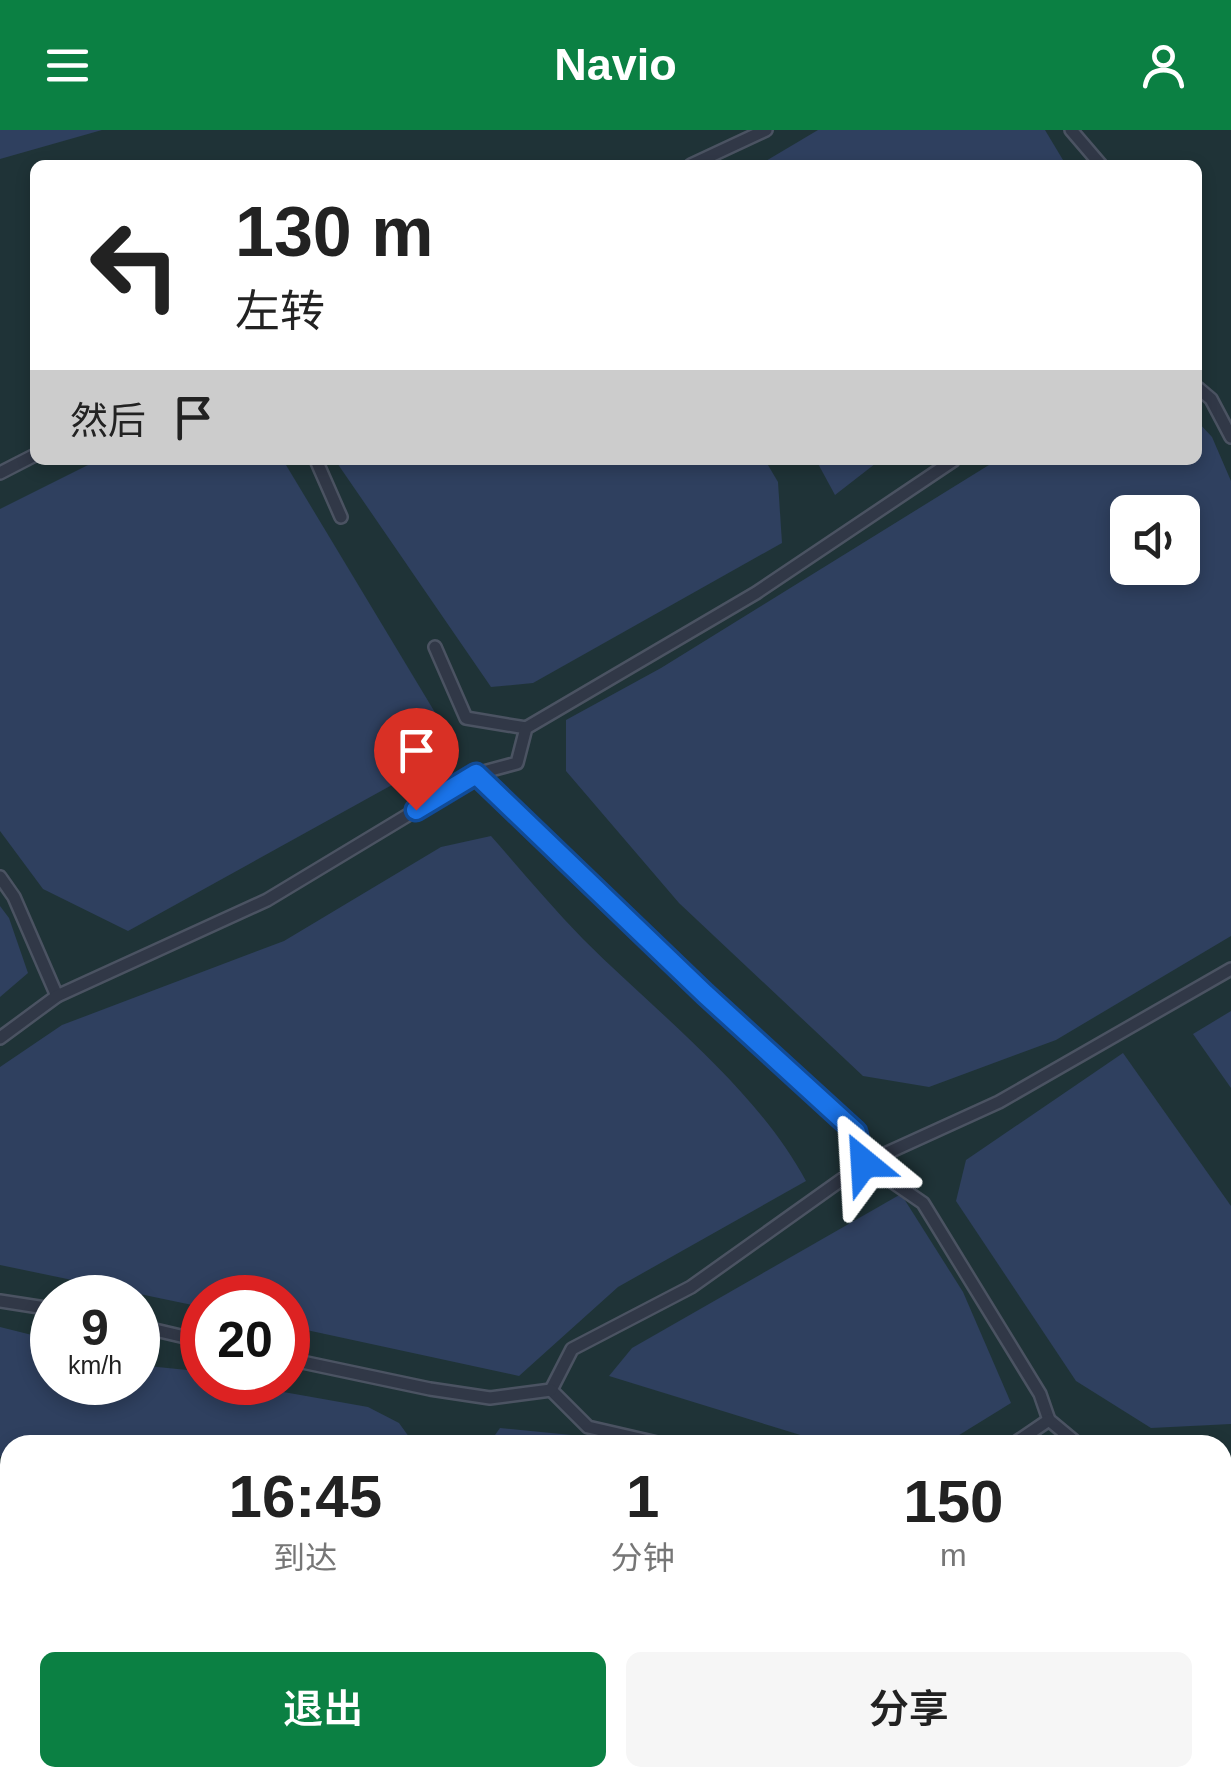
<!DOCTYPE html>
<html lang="zh">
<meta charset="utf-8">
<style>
:root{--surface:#fff;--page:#f6f6f6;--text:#222;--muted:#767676;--accent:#0b8043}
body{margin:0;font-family:Arial,"Noto Sans SC",sans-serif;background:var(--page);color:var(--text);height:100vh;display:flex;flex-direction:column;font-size:38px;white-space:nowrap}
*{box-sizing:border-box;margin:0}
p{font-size:32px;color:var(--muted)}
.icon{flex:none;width:55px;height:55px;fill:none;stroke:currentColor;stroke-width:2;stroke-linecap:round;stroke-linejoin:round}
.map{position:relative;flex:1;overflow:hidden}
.sheet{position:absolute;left:0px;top:1305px;width:1232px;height:352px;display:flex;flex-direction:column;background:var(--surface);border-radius:30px 30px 0 0;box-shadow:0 5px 15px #0003}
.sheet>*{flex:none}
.guide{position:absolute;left:30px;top:30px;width:1172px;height:305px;border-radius:15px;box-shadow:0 5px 15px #0003;background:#fff;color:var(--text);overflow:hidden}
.controls{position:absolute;left:1110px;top:365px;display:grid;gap:20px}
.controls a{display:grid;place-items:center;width:90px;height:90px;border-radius:15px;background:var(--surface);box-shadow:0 5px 15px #0003;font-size:50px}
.speed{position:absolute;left:30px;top:1145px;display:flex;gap:20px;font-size:50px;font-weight:700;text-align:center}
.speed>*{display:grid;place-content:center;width:130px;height:130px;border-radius:50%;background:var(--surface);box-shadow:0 5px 15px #0003;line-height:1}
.speed small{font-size:25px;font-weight:400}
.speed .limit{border:15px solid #d22;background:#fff;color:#111}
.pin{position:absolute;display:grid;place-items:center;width:85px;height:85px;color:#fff;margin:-102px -42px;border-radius:50% 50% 50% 0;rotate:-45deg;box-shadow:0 0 10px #0007}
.pin .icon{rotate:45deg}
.me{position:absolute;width:110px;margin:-55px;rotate:333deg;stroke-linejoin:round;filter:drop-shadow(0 0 8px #0008)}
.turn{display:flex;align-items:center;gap:35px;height:210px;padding:0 40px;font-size:45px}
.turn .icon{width:130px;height:130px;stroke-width:2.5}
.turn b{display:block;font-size:70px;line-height:85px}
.then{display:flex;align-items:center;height:95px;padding:0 40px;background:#0003;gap:20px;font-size:38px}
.eta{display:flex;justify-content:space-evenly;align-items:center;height:170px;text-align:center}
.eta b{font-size:60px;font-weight:600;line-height:70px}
.primary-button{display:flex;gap:20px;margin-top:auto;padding:20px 40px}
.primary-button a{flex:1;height:115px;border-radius:15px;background:var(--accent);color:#fff;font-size:40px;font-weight:600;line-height:115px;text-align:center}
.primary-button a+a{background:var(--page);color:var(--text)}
header{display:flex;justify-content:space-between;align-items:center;height:130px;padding:0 40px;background:var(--accent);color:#fff;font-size:45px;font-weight:600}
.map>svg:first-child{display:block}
.green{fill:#1f3337;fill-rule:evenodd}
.water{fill:#2f405f;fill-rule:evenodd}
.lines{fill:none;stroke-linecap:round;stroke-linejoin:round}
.service-casing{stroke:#4b5362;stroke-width:16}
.service{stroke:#313847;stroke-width:11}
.route-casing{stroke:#114b97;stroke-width:25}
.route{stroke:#1a73e8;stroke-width:18}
</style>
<header><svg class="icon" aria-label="menu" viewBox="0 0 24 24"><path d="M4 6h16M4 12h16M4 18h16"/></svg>Navio<svg class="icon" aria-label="person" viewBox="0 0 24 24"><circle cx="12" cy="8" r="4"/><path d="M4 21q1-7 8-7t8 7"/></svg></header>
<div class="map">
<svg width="1231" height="1657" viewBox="0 0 1231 1657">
<rect width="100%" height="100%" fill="#1d2636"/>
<!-- green -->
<path class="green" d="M0,0H1231V1657H0ZM35,35H1198V330H35ZM1128,382H1182V438H1128ZM52,1168H138V1252H52ZM202,1168H288V1252H202ZM10,1315H1222V1648H10Z"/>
<!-- water -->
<g class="water">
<polygon points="0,0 102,0 0,29"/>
<polygon points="818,0 1045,0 1066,35 759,35"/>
<path d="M1198,292L1212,307L1231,351V806L1056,910L929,957L863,946L679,773L566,641V590L661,538L997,330H1198ZM1128,382H1182V438H1128Z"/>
<polygon points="98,330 283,330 457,619 128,801 43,759 0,701 0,379"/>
<polygon points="335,330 765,330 778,352 782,413 533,553 491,557"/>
<polygon points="816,330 880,330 835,365"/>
<path d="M491,706C521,740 551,776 583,809C658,884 755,957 806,1051L618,1157L519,1246L288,1196V1168H202V1177L0,1135V937L62,895L284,811L441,717Z"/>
<polygon points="0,776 9,788 28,843 0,867"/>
<polygon points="1231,881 1231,958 1193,904"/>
<polygon points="1123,923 1231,1076 1231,1294 1151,1298 1076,1251 956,1071 966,1030"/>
<polygon points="901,1064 963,1162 1011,1273 943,1315 833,1315 609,1246 632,1218"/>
<polygon points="0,1197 52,1210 52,1252 138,1252 138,1235 197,1241 202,1243 202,1252 220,1253 242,1264 261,1258 368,1277 399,1293 412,1311 410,1315 10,1315 10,1333 0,1326"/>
<polygon points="500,1298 642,1312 650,1315 488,1315"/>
<polygon points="0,1466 10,1473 10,1623 0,1637"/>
<polygon points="1223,1470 1231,1477 1231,1657 447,1657 435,1648 1222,1648"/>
<polygon points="42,1648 240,1648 252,1657 34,1657"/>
</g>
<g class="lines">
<defs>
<g id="service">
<polyline points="1071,0 1101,35"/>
<polyline points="691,35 766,0"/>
<polyline points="1198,258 1211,269 1231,307"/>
<polyline points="316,330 341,387"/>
<polyline points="0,343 35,325"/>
<polyline points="435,517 466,588 526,598"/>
<polyline points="476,644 517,633 526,598 756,463 954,330"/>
<polyline points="0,747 14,767 57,866"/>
<polyline points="0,908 57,866 267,770 476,644 705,863 856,1002 865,1033 691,1157 572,1219 551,1260 588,1297 666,1315"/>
<polyline points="0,1171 52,1179"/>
<polyline points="138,1196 202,1211"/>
<polyline points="288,1229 430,1259 490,1268 551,1260"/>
<polyline points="1049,1290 1040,1264 923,1073 865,1033 999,972 1231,839"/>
<polyline points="1012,1315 1049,1290 1079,1315"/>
<polyline points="1222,1437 1231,1444"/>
</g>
</defs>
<!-- service casing -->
<use href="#service" class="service-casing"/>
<!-- service -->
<use href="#service" class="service"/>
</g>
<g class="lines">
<defs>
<polyline id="route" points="416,680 476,644 705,864 856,1002 864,1033"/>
</defs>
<!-- route casing -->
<use href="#route" class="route-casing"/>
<!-- route -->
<use href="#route" class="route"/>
</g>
</svg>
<div class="controls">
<a><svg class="icon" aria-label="sound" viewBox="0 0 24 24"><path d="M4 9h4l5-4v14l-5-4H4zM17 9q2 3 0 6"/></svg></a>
</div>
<div class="speed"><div>9<small>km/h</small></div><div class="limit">20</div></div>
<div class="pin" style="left:416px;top:680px;background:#d93025"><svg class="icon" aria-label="arrive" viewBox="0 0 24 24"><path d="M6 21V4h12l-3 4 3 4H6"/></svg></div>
<svg class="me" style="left:864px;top:1033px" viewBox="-20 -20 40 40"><path d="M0-17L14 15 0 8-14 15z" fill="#1a73e8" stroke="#fff" stroke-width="4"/></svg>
<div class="guide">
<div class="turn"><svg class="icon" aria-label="left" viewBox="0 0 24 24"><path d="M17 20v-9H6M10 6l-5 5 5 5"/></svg><div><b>130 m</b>左转</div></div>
<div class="then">然后<svg class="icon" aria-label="arrive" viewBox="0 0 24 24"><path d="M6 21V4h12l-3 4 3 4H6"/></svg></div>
</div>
<section class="sheet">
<div class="eta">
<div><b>16:45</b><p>到达</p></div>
<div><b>1</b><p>分钟</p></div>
<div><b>150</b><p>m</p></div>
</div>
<div class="primary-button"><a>退出</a><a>分享</a></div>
</section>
</div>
